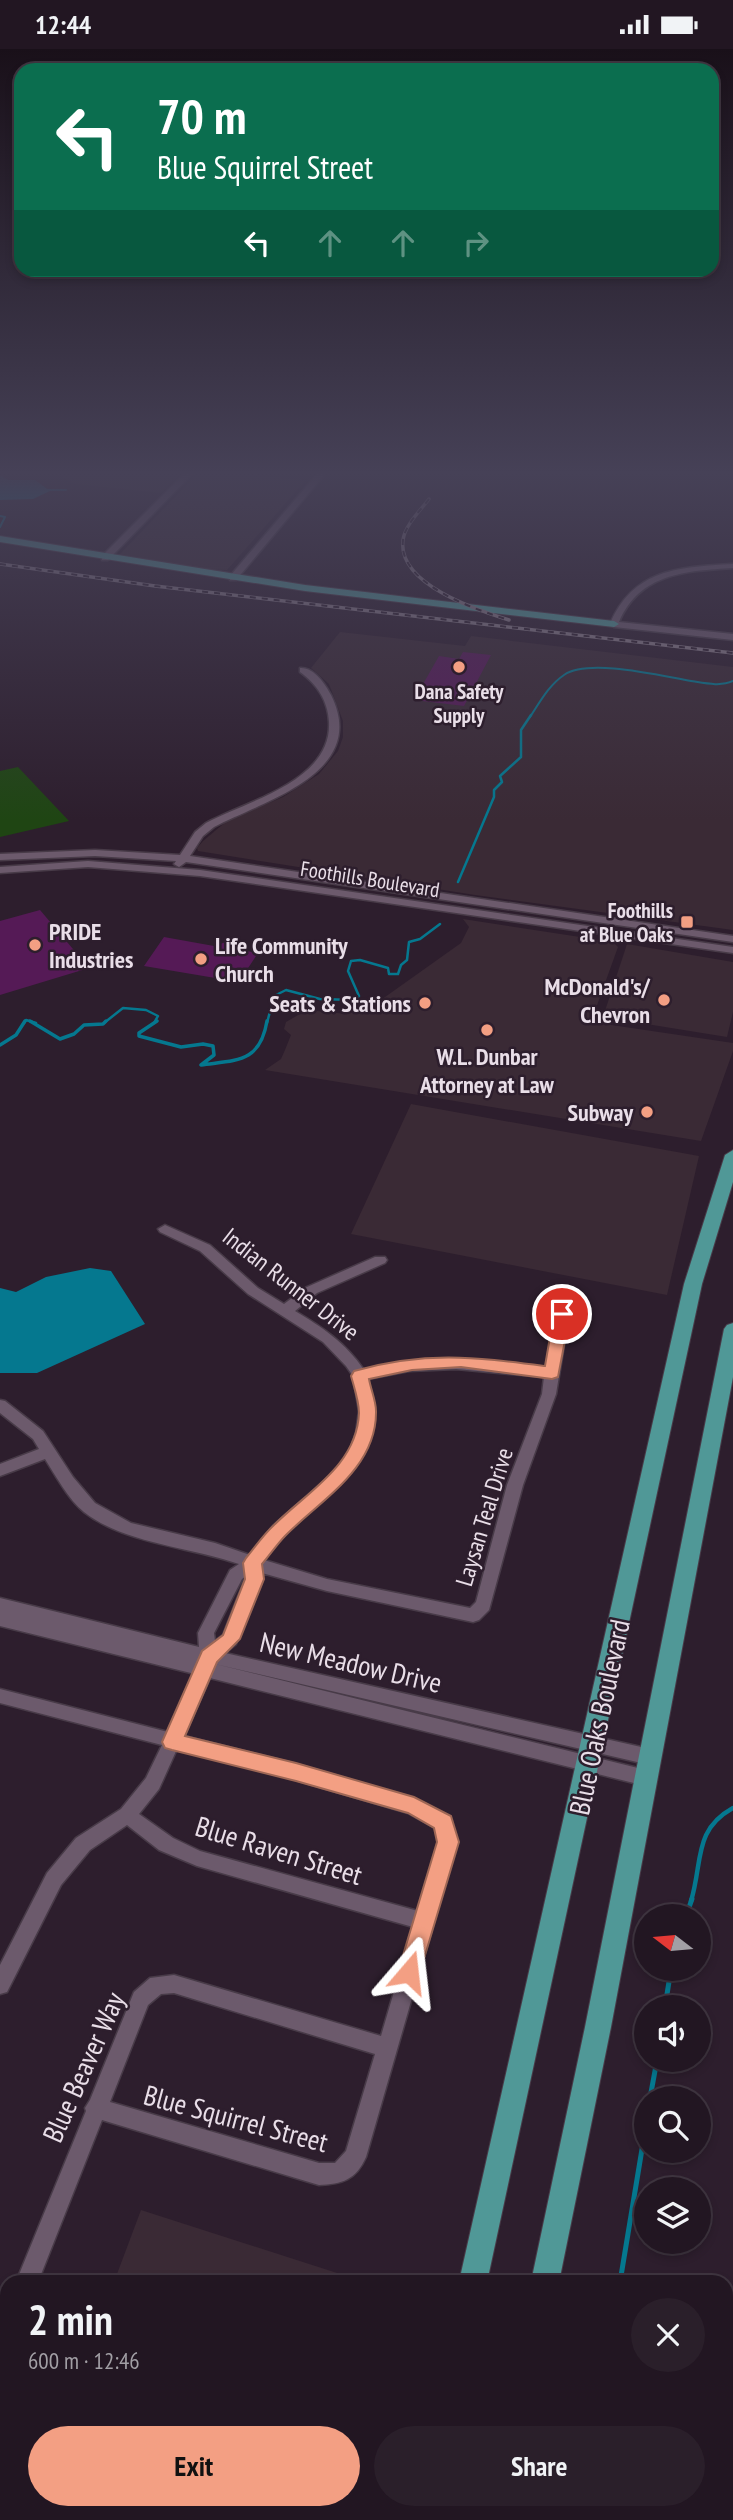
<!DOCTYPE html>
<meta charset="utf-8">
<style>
:root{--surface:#221622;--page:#2a1f2a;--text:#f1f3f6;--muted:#a29fa5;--line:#3f3540;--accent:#f39f83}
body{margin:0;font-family:"PT Sans Narrow",sans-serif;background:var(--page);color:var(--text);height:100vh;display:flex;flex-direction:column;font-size:26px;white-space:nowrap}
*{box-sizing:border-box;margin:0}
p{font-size:23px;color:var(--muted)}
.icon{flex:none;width:38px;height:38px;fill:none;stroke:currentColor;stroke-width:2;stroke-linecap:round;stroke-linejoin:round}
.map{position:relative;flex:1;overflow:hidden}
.details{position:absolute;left:0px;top:2226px;width:733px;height:245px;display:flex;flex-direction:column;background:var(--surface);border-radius:21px 21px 0 0;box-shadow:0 4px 10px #0003,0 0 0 2px var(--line)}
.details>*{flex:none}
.banner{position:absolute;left:14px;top:14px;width:705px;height:214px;border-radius:21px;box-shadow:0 4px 10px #0003,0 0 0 2px var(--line);background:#0b6e4f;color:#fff;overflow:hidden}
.needle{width:46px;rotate:286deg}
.buttons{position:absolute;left:634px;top:1855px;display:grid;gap:14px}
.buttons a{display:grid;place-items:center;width:77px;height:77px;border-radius:50%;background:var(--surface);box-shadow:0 4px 10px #0003,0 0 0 2px var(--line);font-size:35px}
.pin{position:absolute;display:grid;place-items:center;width:60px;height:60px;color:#fff;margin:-30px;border:4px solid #fff;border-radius:50%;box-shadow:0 2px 7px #0007}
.me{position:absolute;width:77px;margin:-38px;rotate:17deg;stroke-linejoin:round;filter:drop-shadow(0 0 5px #0008)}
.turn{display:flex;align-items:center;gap:24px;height:147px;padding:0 28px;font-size:32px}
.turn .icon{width:91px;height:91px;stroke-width:2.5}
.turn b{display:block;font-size:49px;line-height:60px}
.lanes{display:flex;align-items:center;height:66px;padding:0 28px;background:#0003;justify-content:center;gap:35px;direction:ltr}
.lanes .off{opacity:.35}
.round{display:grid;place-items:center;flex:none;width:74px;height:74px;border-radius:37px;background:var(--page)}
.headline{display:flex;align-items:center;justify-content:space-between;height:119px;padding:0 28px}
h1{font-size:42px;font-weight:700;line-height:52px}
.cta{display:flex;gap:14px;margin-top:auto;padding:14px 28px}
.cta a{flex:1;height:80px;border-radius:42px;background:var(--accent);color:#111;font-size:28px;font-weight:700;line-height:80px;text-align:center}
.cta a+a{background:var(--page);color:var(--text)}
.status{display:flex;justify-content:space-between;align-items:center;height:49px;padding:0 35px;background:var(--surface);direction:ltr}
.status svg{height:19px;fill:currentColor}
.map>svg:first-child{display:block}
.commercial{fill:#3a2a35}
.green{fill:#1f4513}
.water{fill:#05788f}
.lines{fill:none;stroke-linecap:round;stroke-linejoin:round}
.stream-far4{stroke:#05788f;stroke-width:2}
.stream-far3{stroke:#05788f;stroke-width:2.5}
.stream-far2{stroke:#05788f;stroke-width:3.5}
.stream-far1{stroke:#05788f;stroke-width:4.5}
.stream{stroke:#05788f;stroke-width:5}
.building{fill:#551a56}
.minor-casing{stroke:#483b48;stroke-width:3}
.major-casing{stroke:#483b48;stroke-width:2}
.minor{fill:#6c5a6c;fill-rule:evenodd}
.major{fill:#509897;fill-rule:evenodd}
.rail-casing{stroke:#857884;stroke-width:3.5}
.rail{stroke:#2d1e2d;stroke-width:2;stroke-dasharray:6;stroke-linecap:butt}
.route{fill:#f39f83;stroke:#9e6755;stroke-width:2}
.poi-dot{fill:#f39f83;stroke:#2d1e2d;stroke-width:2.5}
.labels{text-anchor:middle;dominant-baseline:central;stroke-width:5;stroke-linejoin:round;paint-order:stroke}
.far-poi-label{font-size:21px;font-weight:bold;fill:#e9dee8;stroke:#2d1e2d}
.far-street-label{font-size:21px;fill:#e9dee8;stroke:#2d1e2d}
.poi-label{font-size:24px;font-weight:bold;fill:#e9dee8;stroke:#2d1e2d;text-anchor:end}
.street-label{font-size:24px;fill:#e9dee8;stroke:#2d1e2d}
.near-street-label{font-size:28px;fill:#e9dee8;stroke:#2d1e2d}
</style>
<div class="status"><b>12:44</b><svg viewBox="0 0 49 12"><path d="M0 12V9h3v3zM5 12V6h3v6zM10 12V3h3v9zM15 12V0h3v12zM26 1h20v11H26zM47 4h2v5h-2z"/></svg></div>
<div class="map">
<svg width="733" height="2471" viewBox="0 0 733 2471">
<rect width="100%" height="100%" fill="#2d1e2d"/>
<!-- commercial -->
<g class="commercial">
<polygon points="56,425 180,425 161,444 75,435"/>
<polygon points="197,425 246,425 306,431 227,521 201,520 120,505"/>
<polygon points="340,583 465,597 471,587 733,618 733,881 475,846 198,802 197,799 203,792 228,771 283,748 319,725 338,702 343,688 343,672 329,635 311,619"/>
<polygon points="463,870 613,893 618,898 591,973 733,994 733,1002 701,1092 265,1021 281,1010 285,1001 291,986 284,980 286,973 307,961 347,965 371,958 461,894 469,878"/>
<polygon points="627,895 733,913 733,963 727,988 603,968"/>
<polygon points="411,1055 699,1107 667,1246 351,1185"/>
<polygon points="141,2161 365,2233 114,2233"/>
<polygon points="28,2464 367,2464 365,2471 25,2471"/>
</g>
<!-- green -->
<polygon class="green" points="18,718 69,772 0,788 0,722"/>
<!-- water -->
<g class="water">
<polygon points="0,426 8,431 35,431 50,442 33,450 0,451"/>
<polygon points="90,1219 111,1222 145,1275 37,1324 0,1324 0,1239 16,1243 46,1228"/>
</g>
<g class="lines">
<!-- stream-far4 -->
<g class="stream-far4">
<polyline points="47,441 66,441"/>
<polyline points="0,467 5,468 0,478"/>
<path d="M530,668C540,653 549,636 564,626C589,609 661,627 691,632C704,634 721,638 733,632"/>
</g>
<!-- stream-far3 -->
<g class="stream-far3">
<polyline points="458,833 494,748 494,741 502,733 500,727 521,708 521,681 531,666"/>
<polyline points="24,974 26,971 36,974"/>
<polyline points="104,974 123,959 146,961 158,967 154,974"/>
<polyline points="267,974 274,947 286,941 320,950 354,951 359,947 348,922 351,912 360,911 388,919 389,925 398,925 401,916 407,911 409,893 420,890 440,875"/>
</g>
<!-- stream-far2 -->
<g class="stream-far2">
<polyline points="30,972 60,990 74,985 84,976 103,975 106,972"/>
<path d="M157,972L139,984V987L181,998L203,995L213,997L214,1006L201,1016C237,1011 260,1014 267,972"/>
<polyline points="0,996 16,986 25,972"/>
</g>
<!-- stream-far1 -->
<path class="stream-far1" d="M691,1852C703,1813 693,1781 733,1759"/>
<!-- stream -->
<g class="stream">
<polyline points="686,1867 692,1850"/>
<polyline points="665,1958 671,1920"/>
<polyline points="650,2049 657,2011"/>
<polyline points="620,2233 646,2076"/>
</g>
</g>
<!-- building -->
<g class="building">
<polygon points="463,603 491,606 464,657 414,651 439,607 459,610"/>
<polygon points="40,861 89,919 0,946 0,872"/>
<polygon points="164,888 214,897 226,893 231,899 258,904 239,933 144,917"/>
</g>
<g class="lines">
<defs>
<g id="minor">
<polygon points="184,425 192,425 108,511 102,511 102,507"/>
<polygon points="317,425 325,425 236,531 230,531 230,527"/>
<path d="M733,515V519C686,522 640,524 619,573L733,585V591L614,578L610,575C633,520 679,518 733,515Z"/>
<path d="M300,619C314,618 325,635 331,646C370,724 263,752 214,778L203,787L190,807L733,887V893L186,813L179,818L174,815L176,812L95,807L0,811V805L95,801L180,806L195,783L206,774C249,751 332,732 329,673C328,652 317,635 300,623Z"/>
<polygon points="88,812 200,821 733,898 733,904 200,827 88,818 0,824 0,818"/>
<path d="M165,1176L210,1196L258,1239L284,1255L307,1238L375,1208H385L387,1211L385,1214L317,1244L295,1262C322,1278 346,1294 364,1321C425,1306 484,1310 546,1318L555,1265L554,1250L561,1245L568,1250L569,1265L556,1345L523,1436L489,1561L479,1571L473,1573L327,1542L262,1524L263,1530L236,1595L225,1604L650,1700L656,1703L659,1708L656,1713L650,1716L215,1615L646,1721L652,1724L655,1729L652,1734L646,1737L210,1629L184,1687L296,1715L413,1749L449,1768L457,1793L366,2108C356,2131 342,2135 319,2136L102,2071L38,2233H16L86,2062L85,2059L90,2051L134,1943L150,1929L174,1926L381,1987L413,1878L197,1817L159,1801L127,1776L90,1801L61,1836L7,1943L0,1945V1916L47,1824L76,1789L121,1760L146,1729L162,1696L0,1654V1640L168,1683L195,1625L0,1577V1563L199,1612L0,1563V1549L199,1598L198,1584L230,1521L239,1515C191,1498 125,1495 84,1463C68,1450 56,1427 45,1410L0,1427V1415L39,1400L33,1390L0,1364V1351L5,1352L43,1382L73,1428L95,1454L131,1474L215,1494L250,1506L273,1477L338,1420L348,1406L356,1384L359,1362L353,1327L346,1317L323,1293L248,1245L200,1202L160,1183L158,1180ZM456,1320L544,1328L542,1345L507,1436L476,1553L470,1559L327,1530L264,1511C271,1503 277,1493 285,1486C319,1448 376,1421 374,1362C374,1352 370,1340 368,1330L409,1322ZM246,1527L223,1586L215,1592L214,1584L242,1530ZM177,1700L296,1731L408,1764L435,1779L439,1793L418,1862L200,1802L173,1789L139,1765L159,1740ZM174,1944L375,2005L346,2102L335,2114H319L110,2053L148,1956L161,1945Z"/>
<polygon points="7,2273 7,2310 0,2313 0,2276"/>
<polygon points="726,2453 733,2455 733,2471 714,2471 711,2464 726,2464"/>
<polygon points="556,2464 601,2464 604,2471 559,2471"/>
</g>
<g id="major">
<polygon points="0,487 305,536 614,572 619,575 614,578 305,542 0,493"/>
<polygon points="733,1101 733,1133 702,1235 487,2233 459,2233 684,1235 725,1106"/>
<polygon points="733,1274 733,1328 611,1978 559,2233 531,2233 585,1978 724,1280 727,1276"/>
<polygon points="407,2464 437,2464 435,2471 405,2471"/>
<polygon points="484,2464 514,2464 512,2471 482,2471"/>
</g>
</defs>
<!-- minor casing -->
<use href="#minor" class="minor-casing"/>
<!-- major casing -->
<use href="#major" class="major-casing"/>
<!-- minor -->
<use href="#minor" class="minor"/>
<!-- major -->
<use href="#major" class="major"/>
<defs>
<g id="rail">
<path d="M429,450C420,462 405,476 403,491C397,535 477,561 509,571"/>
<polyline points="0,515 155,537 733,604"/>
</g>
</defs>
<!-- rail casing -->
<use href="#rail" class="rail-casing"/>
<!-- rail -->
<use href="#rail" class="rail"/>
</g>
<!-- sky -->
<linearGradient id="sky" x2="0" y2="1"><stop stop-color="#191019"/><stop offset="0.55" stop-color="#464157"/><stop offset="1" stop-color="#464157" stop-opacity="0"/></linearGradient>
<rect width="733" height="771" fill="url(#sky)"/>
<!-- route -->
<path class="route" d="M562,1259L570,1265L558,1328L552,1330L461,1318L412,1321L369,1330C371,1341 376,1352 376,1362C377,1419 321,1451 286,1486C277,1495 270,1506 262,1515L264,1530L240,1590L217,1613L185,1687L296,1714L414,1748L451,1767L459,1793L420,1923L417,1930L409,1933L401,1930L398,1923L437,1793L434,1779L408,1764L296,1732L172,1701L165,1699L162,1693L202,1602L223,1586L245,1530L243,1514L246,1509C255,1498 264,1485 274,1476C307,1443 357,1416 359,1364C359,1352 354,1338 351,1327L354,1322C426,1302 473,1308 545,1317L554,1265Z"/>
<!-- markers -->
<g class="poi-dot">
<circle cx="459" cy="618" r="7"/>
<rect x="680" y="866" width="14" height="14" rx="3.5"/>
<circle cx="35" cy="896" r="7"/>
<circle cx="201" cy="910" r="7"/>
<circle cx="664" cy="951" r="7"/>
<circle cx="425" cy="954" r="7"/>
<circle cx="487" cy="981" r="7"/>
<circle cx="647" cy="1063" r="7"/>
</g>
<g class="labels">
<!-- far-poi labels -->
<g class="far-poi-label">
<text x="459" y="642">Dana Safety<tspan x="459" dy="24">Supply</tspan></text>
<text x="673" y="861" text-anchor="end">Foothills<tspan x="673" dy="24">at Blue Oaks</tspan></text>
</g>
<!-- far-street labels -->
<g class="far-street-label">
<text transform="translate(370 830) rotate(9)">Foothills Boulevard</text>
</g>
<!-- poi labels -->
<g class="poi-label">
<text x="49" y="882" text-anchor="start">PRIDE<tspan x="49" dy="28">Industries</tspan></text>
<text x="215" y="896" text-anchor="start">Life Community<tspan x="215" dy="28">Church</tspan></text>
<text x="650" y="937">McDonald's/<tspan x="650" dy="28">Chevron</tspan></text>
<text x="411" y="954">Seats &amp; Stations</text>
<text x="487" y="1007" text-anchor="middle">W.L. Dunbar<tspan x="487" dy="28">Attorney at Law</tspan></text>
<text x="633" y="1063">Subway</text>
</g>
<!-- street labels -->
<g class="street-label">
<text transform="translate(291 1235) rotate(38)">Indian Runner Drive</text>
<text transform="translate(484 1468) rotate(-73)">Laysan Teal Drive</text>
</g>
<!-- near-street labels -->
<g class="near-street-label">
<text transform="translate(351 1613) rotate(13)">New Meadow Drive</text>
<text transform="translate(599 1668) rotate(-78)">Blue Oaks Boulevard</text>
<text transform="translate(279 1801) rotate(17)">Blue Raven Street</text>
<text transform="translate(83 2018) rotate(-66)">Blue Beaver Way</text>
<text transform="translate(236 2069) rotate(15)">Blue Squirrel Street</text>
</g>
</g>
</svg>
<div class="buttons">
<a><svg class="needle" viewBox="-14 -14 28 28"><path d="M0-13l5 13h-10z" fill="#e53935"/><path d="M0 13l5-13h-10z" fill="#a29fa5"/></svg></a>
<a><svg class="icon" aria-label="sound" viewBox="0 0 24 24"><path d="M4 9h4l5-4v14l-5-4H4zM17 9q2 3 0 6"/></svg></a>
<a><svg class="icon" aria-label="search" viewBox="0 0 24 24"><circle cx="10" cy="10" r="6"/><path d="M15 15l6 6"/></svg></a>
<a><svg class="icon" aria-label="layers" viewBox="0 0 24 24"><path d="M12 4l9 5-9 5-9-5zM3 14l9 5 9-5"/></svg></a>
</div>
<div class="pin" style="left:562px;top:1265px;background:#d93025"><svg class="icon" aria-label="arrive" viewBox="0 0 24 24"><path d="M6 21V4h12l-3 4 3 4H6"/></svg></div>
<svg class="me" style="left:409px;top:1923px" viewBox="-20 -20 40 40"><path d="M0-17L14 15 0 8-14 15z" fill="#f39f83" stroke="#fff" stroke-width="4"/></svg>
<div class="banner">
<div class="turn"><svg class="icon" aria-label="left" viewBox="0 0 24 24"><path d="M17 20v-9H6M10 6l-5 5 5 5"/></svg><div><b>70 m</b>Blue Squirrel Street</div></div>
<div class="lanes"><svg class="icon" aria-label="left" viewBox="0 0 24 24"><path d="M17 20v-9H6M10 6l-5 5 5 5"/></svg><svg class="icon off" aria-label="ahead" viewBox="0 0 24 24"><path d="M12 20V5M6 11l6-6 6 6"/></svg><svg class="icon off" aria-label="ahead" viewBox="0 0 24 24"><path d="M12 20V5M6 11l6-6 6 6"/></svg><svg class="icon off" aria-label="right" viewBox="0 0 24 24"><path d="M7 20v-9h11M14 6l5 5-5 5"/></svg></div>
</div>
<section class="details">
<div class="headline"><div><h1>2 min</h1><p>600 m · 12:46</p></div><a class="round"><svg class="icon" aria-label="close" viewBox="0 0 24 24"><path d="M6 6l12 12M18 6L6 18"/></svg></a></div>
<div class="cta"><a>Exit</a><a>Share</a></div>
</section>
</div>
